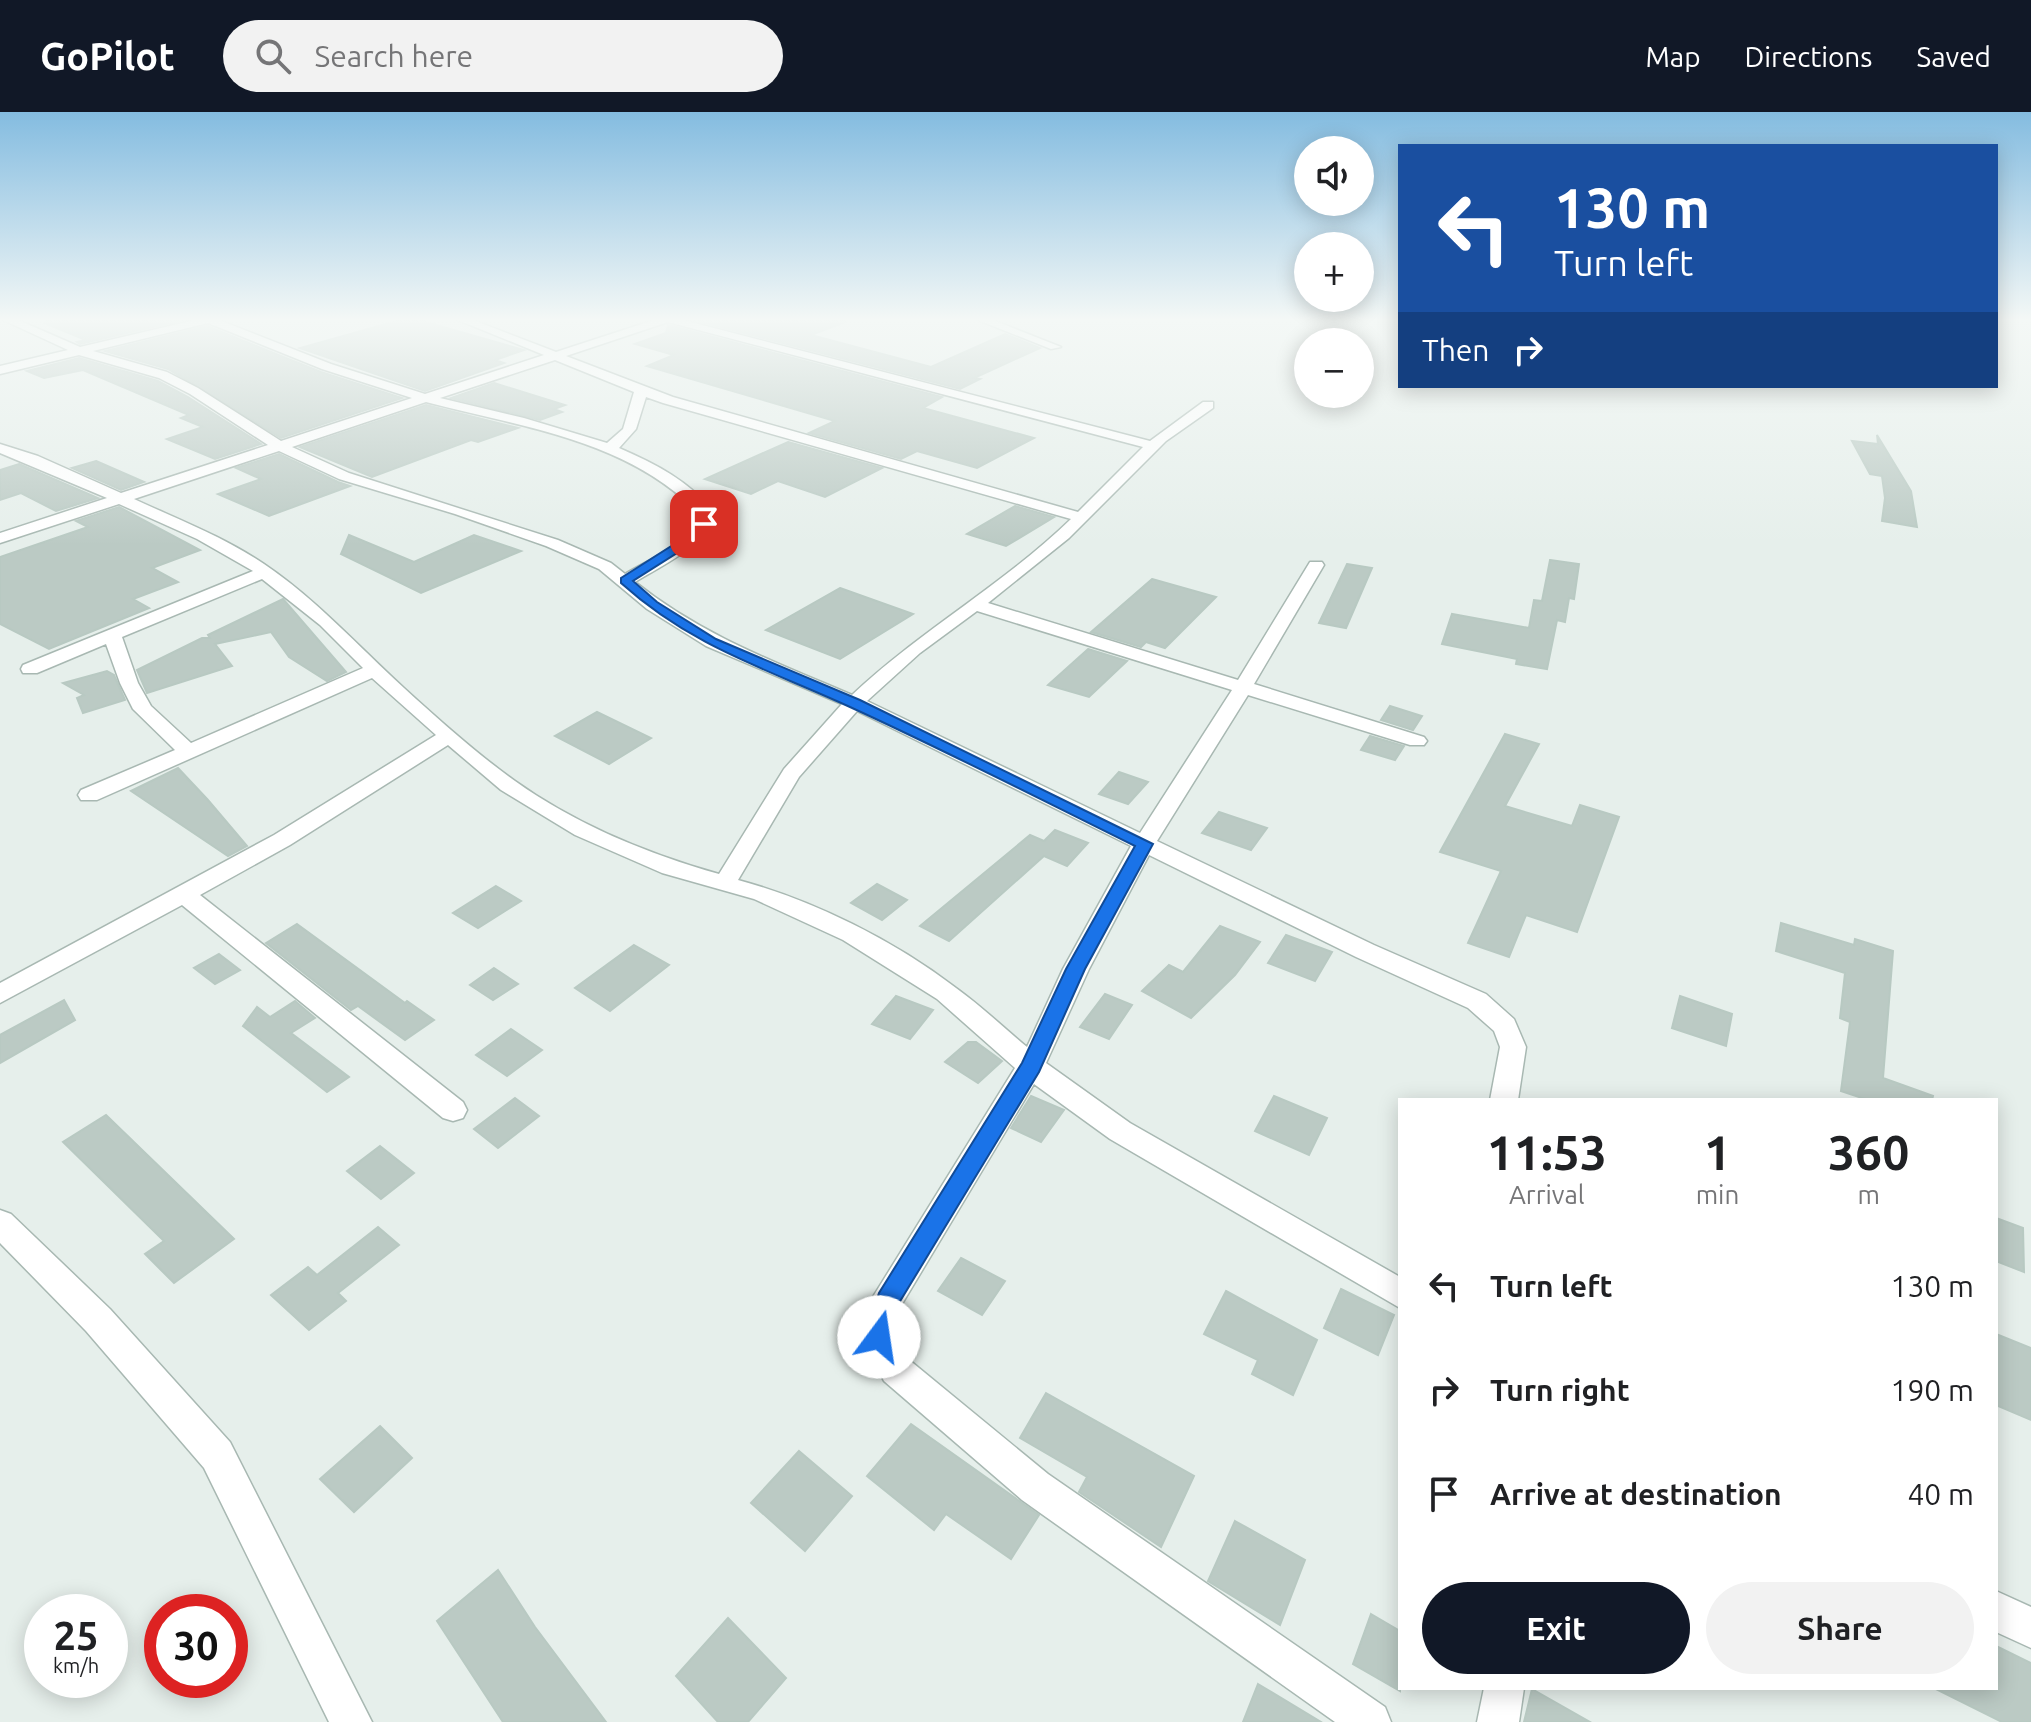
<!DOCTYPE html>
<meta charset="utf-8">
<style>
:root{--surface:#fff;--page:#f2f2f2;--text:#202124;--muted:#757577;--accent:#111827}
body{margin:0;font-family:Ubuntu,sans-serif;background:var(--page);color:var(--text);height:100vh;display:flex;flex-direction:column;font-size:30px;white-space:nowrap}
*{box-sizing:border-box;margin:0}
p{font-size:26px;color:var(--muted)}
.icon{flex:none;width:44px;height:44px;fill:none;stroke:currentColor;stroke-width:2;stroke-linecap:round;stroke-linejoin:round}
.map{position:relative;flex:1;overflow:hidden}
.details{position:absolute;left:1398px;top:986px;width:600px;height:592px;display:flex;flex-direction:column;background:var(--surface);border-radius:0px;box-shadow:0 4px 20px #0003}
.details>*{flex:none}
.guide{position:absolute;left:1398px;top:32px;width:600px;height:244px;border-radius:0px;box-shadow:0 4px 20px #0003;background:#1a4fa0;color:#fff;overflow:hidden}
.tools{position:absolute;left:1294px;top:24px;display:grid;gap:16px}
.tools a{display:grid;place-items:center;width:80px;height:80px;border-radius:50%;background:var(--surface);box-shadow:0 4px 20px #0003;font-size:40px}
.speed{position:absolute;left:24px;top:1482px;display:flex;gap:16px;font-size:40px;font-weight:700;text-align:center}
.speed>*{display:grid;place-content:center;width:104px;height:104px;border-radius:50%;background:var(--surface);box-shadow:0 4px 20px #0003;line-height:1}
.speed small{font-size:20px;font-weight:400}
.speed .limit{border:12px solid #d22;background:#fff;color:#111}
.pin{position:absolute;display:grid;place-items:center;width:68px;height:68px;color:#fff;margin:-34px;border-radius:16px;box-shadow:0 4px 12px #0006}
.me{position:absolute;width:88px;margin:-44px;rotate:14deg;stroke-linejoin:round;filter:drop-shadow(0 0 6px #0008)}
.turn{display:flex;align-items:center;gap:28px;height:168px;padding:0 24px;font-size:36px}
.turn .icon{width:104px;height:104px;stroke-width:2.5}
.turn b{display:block;font-size:56px;line-height:68px}
.then{display:flex;align-items:center;height:76px;padding:0 24px;background:#0003;gap:16px;font-size:30px}
.eta{display:flex;justify-content:space-evenly;align-items:center;height:136px;text-align:center}
.eta b{font-size:48px;font-weight:700;line-height:56px}
.primary-button{display:flex;gap:16px;margin-top:auto;padding:16px 24px}
.primary-button a{flex:1;height:92px;border-radius:48px;background:var(--accent);color:#fff;font-size:32px;font-weight:700;line-height:92px;text-align:center}
.primary-button a+a{background:var(--page);color:var(--text)}
ul{padding:0;list-style:none}
li{display:flex;align-items:center;gap:24px;height:104px;padding:0 24px}
li div{flex:1}
li b{display:block;font-size:30px}
li em{font-style:normal}
header{display:flex;align-items:center;gap:48px;box-sizing:border-box;height:112px;padding:0 40px;background:var(--accent);color:#fff}
header strong{font-size:38px}
nav{display:flex;gap:44px;margin-inline-start:auto;font-size:28px}
.search{width:560px;height:72px;background:var(--page);display:flex;align-items:center;gap:20px;box-sizing:border-box;padding:0 28px;border-radius:44px;color:var(--muted);font-size:30px}
.map>svg:first-child{display:block}
.building{fill:#bbcac4;stroke:#b8c9c2;stroke-width:2}
.lines{fill:none;stroke-linecap:round;stroke-linejoin:round}
.minor-casing{stroke:#a8b8b2;stroke-width:3}
.minor{fill:#fff;fill-rule:evenodd}
.route{fill:#1a73e8;stroke:#114b97;stroke-width:2}
</style>
<header>
<strong>GoPilot</strong>
<div class="search"><svg class="icon" aria-label="search" viewBox="0 0 24 24"><circle cx="10" cy="10" r="6"/><path d="M15 15l6 6"/></svg>Search here</div>
<nav><a>Map</a><a>Directions</a><a>Saved</a></nav>
</header>
<div class="map">
<svg width="2031" height="1610" viewBox="0 0 2031 1610">
<rect width="100%" height="100%" fill="#e6efeb"/>
<!-- building -->
<g class="building">
<polygon points="45,208 183,208 80,232 77,230 86,228 44,211"/>
<polygon points="400,208 419,208 524,238 495,248 504,251 425,279 300,236"/>
<polygon points="694,208 845,208 845,210 811,223 931,255 1005,222 1040,236 974,266 980,267 960,277"/>
<polygon points="668,213 942,285 923,296 1034,326 977,356 917,339 901,347 809,321 835,309 647,254 674,243 635,232 666,221"/>
<polygon points="207,214 321,260 402,286 281,326 168,257 105,239"/>
<polygon points="79,246 158,269 188,285 261,332 215,347 167,327 203,315 181,306 189,303 83,258 44,266 27,259"/>
<polygon points="494,271 565,293 554,297 562,300 540,308 451,286"/>
<polygon points="426,293 518,316 478,330 471,328 372,365 300,335"/>
<polygon points="1877,323 1911,379 1917,415 1882,409 1885,386 1882,364 1870,362 1852,329 1878,332"/>
<polygon points="788,330 882,356 825,385 778,369 751,382 705,367"/>
<polygon points="279,342 338,370 350,374 269,404 218,382 261,367 236,356"/>
<polygon points="96,349 144,370 121,378 72,356"/>
<polygon points="19,352 98,386 56,399 21,381 0,388 0,358"/>
<polygon points="1015,394 1054,405 1006,434 967,422"/>
<polygon points="119,395 200,438 152,456 178,470 133,487 149,496 49,537 0,512 0,445 88,415 76,409"/>
<polygon points="349,423 414,450 474,423 521,439 421,481 341,442"/>
<polygon points="1550,448 1579,452 1574,487 1569,486 1565,510 1557,508 1547,557 1516,552 1517,547 1442,532 1452,502 1529,516 1534,488 1542,489"/>
<polygon points="1347,452 1372,456 1346,516 1319,511"/>
<polygon points="1152,467 1216,485 1165,536 1146,530 1141,535 1091,520"/>
<polygon points="840,476 913,502 840,547 766,518"/>
<polygon points="283,487 346,560 327,569 289,545 271,520 215,532 232,554 147,581 137,558 202,526 210,526 208,523"/>
<polygon points="1088,537 1127,549 1089,585 1048,573"/>
<polygon points="107,559 114,563 125,588 83,601 77,586 84,583 63,571"/>
<polygon points="1390,594 1422,604 1413,618 1381,608"/>
<polygon points="597,600 651,626 609,652 555,624"/>
<polygon points="1505,622 1539,632 1505,694 1572,714 1580,693 1619,705 1577,820 1526,803 1509,845 1468,831 1501,759 1440,740"/>
<polygon points="1370,624 1404,634 1395,648 1361,638"/>
<polygon points="178,656 208,688 247,734 228,744 131,679"/>
<polygon points="1119,660 1148,670 1128,692 1099,682"/>
<polygon points="1219,700 1267,716 1251,738 1202,721"/>
<polygon points="1055,718 1088,731 1067,754 1044,744 949,829 920,814 1030,723 1044,729"/>
<polygon points="877,772 907,788 882,808 851,791"/>
<polygon points="496,774 521,789 478,816 453,801"/>
<polygon points="1781,811 1854,833 1855,827 1893,839 1883,966 1933,984 1932,988 1868,988 1841,979 1850,910 1840,906 1845,861 1776,839"/>
<polygon points="297,812 405,891 407,889 434,908 405,928 358,894 351,898 266,831"/>
<polygon points="1220,814 1260,830 1235,863 1191,906 1142,879 1169,853 1183,860"/>
<polygon points="1286,823 1332,840 1315,869 1268,851"/>
<polygon points="634,833 669,853 610,899 575,876"/>
<polygon points="219,842 240,858 215,872 194,856"/>
<polygon points="494,856 518,872 493,888 470,873"/>
<polygon points="1105,882 1132,893 1109,927 1080,915"/>
<polygon points="896,884 933,898 910,927 872,912"/>
<polygon points="1680,884 1732,902 1726,934 1672,916"/>
<polygon points="64,888 75,908 0,951 0,923"/>
<polygon points="295,889 315,906 291,921 349,965 327,980 243,914 257,895 270,905"/>
<polygon points="511,917 542,938 507,964 476,943"/>
<polygon points="968,930 976,930 1002,949 978,971 945,950"/>
<polygon points="1031,984 1064,998 1041,1030 1011,1016"/>
<polygon points="1274,984 1327,1006 1309,1043 1255,1019"/>
<polygon points="515,986 539,1004 498,1036 474,1017"/>
<polygon points="106,1003 234,1127 174,1171 145,1142 164,1129 63,1030"/>
<polygon points="380,1034 414,1061 381,1087 347,1059"/>
<polygon points="1996,1106 2023,1116 2024,1160 1996,1149"/>
<polygon points="378,1115 399,1133 338,1181 346,1189 309,1218 271,1183 308,1155 317,1163"/>
<polygon points="961,1146 1005,1169 982,1203 938,1179"/>
<polygon points="1341,1177 1394,1203 1378,1243 1324,1216"/>
<polygon points="1226,1179 1317,1228 1293,1283 1252,1262 1258,1248 1204,1222"/>
<polygon points="1996,1222 2031,1236 2031,1308 1996,1293"/>
<polygon points="1046,1281 1194,1364 1161,1435 1079,1380 1087,1365 1020,1326"/>
<polygon points="911,1312 1039,1403 1011,1447 946,1402 934,1418 867,1364"/>
<polygon points="380,1314 412,1346 354,1400 320,1367"/>
<polygon points="799,1339 852,1384 805,1439 751,1391"/>
<polygon points="1235,1409 1305,1448 1280,1513 1208,1469"/>
<polygon points="498,1458 535,1515 606,1610 503,1610 437,1509"/>
<polygon points="1371,1502 1400,1519 1400,1579 1353,1552"/>
<polygon points="728,1506 786,1566 748,1610 718,1610 676,1564"/>
<polygon points="1996,1534 2031,1551 2031,1610 2002,1610 1934,1576 1996,1576"/>
<polygon points="1258,1572 1321,1610 1243,1610"/>
<polygon points="1532,1577 1590,1610 1524,1610"/>
</g>
<g class="lines">
<defs>
<g id="minor">
<path d="M3,208H18L80,235L195,208H219L331,252L425,282L544,243L458,208H473L556,240L654,208H683L1150,329L1203,290H1213V296L1166,329L1069,426L988,491L1238,568L1310,450H1322L1324,453L1254,572L1424,625L1427,629L1424,633H1410L1248,583L1157,729L1374,833L1486,882L1514,907L1526,935L1518,988H1490L1500,935L1494,919L1468,896L1356,845L1149,743L1089,857L1046,951L1130,1011L1400,1165V1196L1110,1027L1034,972L902,1192L896,1224L908,1247L1048,1362L1385,1595L1391,1610H1335L1022,1388L884,1269L862,1225L871,1188L1015,956L937,887L843,828L754,787L662,761L575,723L501,678L448,633L290,733L200,783L463,990L467,998L463,1006L453,1009L443,1006L182,793L0,891V871L274,723L436,623L372,566L97,688H81L78,683L81,678L175,638L133,597L120,571L106,532L37,561H23L21,557L23,553L253,459L197,427L119,392L0,431V421L107,386L0,341V332L38,344L121,381L268,333L190,282L159,266L79,243L0,262V254L68,238ZM668,210L1143,335L1078,400L673,285L566,244ZM208,211L322,257L412,286L281,329L198,276L167,260L93,239ZM555,248L634,280L623,317L607,331L524,306L440,286ZM646,285L663,291L1071,407C1003,473 921,518 852,583C775,550 701,523 635,470C666,451 701,437 715,401C689,369 656,352 619,336L636,317ZM426,290C521,315 629,328 699,402C687,433 652,446 625,462L611,451L558,428L349,361L292,335ZM279,339L339,367L455,402L546,434L599,457L647,497L706,534L842,592L784,657L719,762C648,742 575,712 515,669C477,642 439,608 404,576C358,534 316,487 264,452C224,425 177,407 134,387ZM262,467L320,513L363,556L191,631L151,594L138,571L122,525ZM977,499L1232,578L1140,721L867,589L920,541ZM857,599L1131,734L1063,857L1027,935C1003,915 981,894 956,876C895,829 813,788 738,768L799,665Z"/>
<polygon points="978,208 993,208 1061,235 1051,237"/>
<polygon points="0,1098 11,1102 110,1197 230,1330 372,1610 329,1610 204,1356 86,1219 0,1131"/>
<polygon points="1996,1479 2031,1495 2031,1536 1996,1520"/>
<polygon points="1484,1576 1524,1576 1519,1610 1477,1610"/>
</g>
</defs>
<!-- minor casing -->
<use href="#minor" class="minor-casing"/>
<!-- minor -->
<use href="#minor" class="minor"/>
</g>
<!-- sky -->
<linearGradient id="sky" x2="0" y2="1"><stop stop-color="#84bce0"/><stop offset="0.48" stop-color="#f4f8f6"/><stop offset="1" stop-color="#f4f8f6" stop-opacity="0"/></linearGradient>
<rect width="2031" height="433" fill="url(#sky)"/>
<!-- route -->
<path class="route" d="M700,410L710,412L696,429L633,469L657,490L716,527L860,588L1153,732L1085,857L1039,960L899,1191L887,1233L879,1236L870,1233L866,1225L879,1181L1022,951L1066,857L1135,734C1040,687 946,639 850,595C765,556 692,535 621,471V466L687,424Z"/>
</svg>
<div class="tools">
<a><svg class="icon" aria-label="sound" viewBox="0 0 24 24"><path d="M4 9h4l5-4v14l-5-4H4zM17 9q2 3 0 6"/></svg></a>
<a>+</a>
<a>−</a>
</div>
<div class="speed"><div>25<small>km/h</small></div><div class="limit">30</div></div>
<div class="pin" style="left:704px;top:412px;background:#d93025"><svg class="icon" aria-label="arrive" viewBox="0 0 24 24"><path d="M6 21V4h12l-3 4 3 4H6"/></svg></div>
<svg class="me" style="left:879px;top:1225px" viewBox="-20 -20 40 40"><circle r="19" fill="#fff"/><path d="M0-13L10 11 0 6-10 11z" fill="#1a73e8"/></svg>
<div class="guide">
<div class="turn"><svg class="icon" aria-label="left" viewBox="0 0 24 24"><path d="M17 20v-9H6M10 6l-5 5 5 5"/></svg><div><b>130 m</b>Turn left</div></div>
<div class="then">Then<svg class="icon" aria-label="right" viewBox="0 0 24 24"><path d="M7 20v-9h11M14 6l5 5-5 5"/></svg></div>
</div>
<section class="details">
<div class="eta">
<div><b>11:53</b><p>Arrival</p></div>
<div><b>1</b><p>min</p></div>
<div><b>360</b><p>m</p></div>
</div>
<ul>
<li><svg class="icon" aria-label="left" viewBox="0 0 24 24"><path d="M17 20v-9H6M10 6l-5 5 5 5"/></svg><div><b>Turn left</b></div><em>130 m</em></li>
<li><svg class="icon" aria-label="right" viewBox="0 0 24 24"><path d="M7 20v-9h11M14 6l5 5-5 5"/></svg><div><b>Turn right</b></div><em>190 m</em></li>
<li><svg class="icon" aria-label="arrive" viewBox="0 0 24 24"><path d="M6 21V4h12l-3 4 3 4H6"/></svg><div><b>Arrive at destination</b></div><em>40 m</em></li>
</ul>
<div class="primary-button"><a>Exit</a><a>Share</a></div>
</section>
</div>
